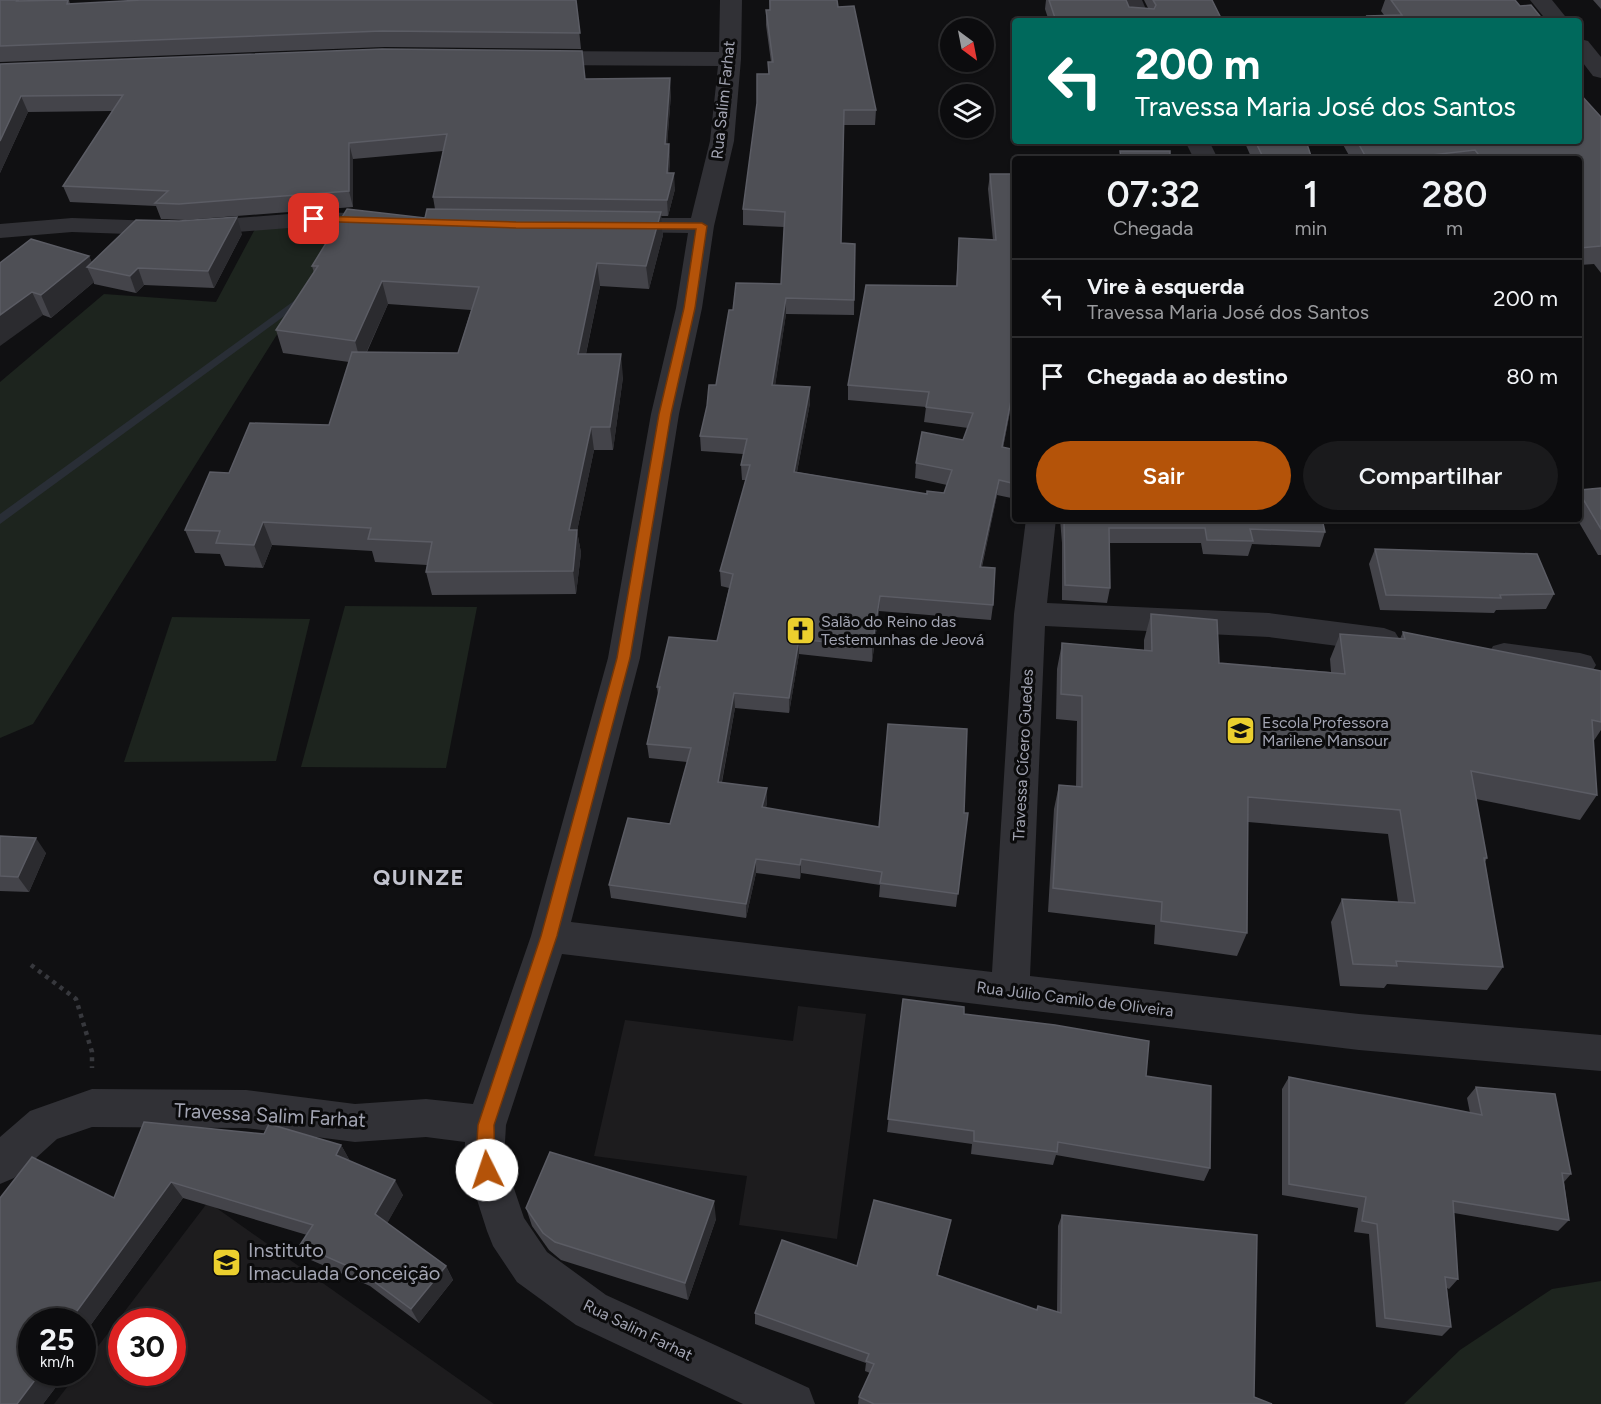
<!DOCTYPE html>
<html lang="pt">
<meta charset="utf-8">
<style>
:root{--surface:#0c0c0e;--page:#1a1a1c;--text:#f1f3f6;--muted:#9a9b9e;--line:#2c2c2e;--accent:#b45309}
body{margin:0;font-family:Figtree,sans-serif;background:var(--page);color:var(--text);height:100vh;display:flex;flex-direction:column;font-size:22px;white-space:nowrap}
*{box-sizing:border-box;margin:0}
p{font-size:20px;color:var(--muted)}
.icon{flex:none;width:33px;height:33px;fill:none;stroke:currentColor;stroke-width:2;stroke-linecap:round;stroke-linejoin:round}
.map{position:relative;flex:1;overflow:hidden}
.panel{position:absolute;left:1012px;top:156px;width:570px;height:366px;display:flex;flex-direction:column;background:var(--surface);border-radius:6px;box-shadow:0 2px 4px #0004,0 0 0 2px var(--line)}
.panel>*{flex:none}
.banner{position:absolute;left:1012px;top:18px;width:570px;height:126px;border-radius:6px;box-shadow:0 2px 4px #0004,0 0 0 2px var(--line);background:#00695c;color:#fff;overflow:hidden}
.needle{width:39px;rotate:148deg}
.buttons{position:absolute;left:940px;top:18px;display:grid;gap:12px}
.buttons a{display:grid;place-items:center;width:54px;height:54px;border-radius:50%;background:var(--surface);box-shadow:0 2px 4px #0004,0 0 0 2px var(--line);font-size:30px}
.speed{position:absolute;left:18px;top:1308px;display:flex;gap:12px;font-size:30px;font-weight:700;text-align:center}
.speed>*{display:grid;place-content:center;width:78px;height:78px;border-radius:50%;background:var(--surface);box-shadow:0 2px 4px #0004,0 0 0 2px var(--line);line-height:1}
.speed small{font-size:15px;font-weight:400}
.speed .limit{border:9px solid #d22;background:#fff;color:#111}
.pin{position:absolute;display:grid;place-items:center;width:51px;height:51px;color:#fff;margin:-26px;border-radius:12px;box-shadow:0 3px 9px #0006}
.me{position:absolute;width:66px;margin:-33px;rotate:356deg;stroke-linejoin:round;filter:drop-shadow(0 0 4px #0008)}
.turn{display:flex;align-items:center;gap:21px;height:126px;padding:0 24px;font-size:27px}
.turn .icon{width:78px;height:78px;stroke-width:2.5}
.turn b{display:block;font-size:42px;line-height:51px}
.eta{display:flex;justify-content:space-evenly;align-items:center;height:102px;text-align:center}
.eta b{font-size:36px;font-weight:600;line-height:42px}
.button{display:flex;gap:12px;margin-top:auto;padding:12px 24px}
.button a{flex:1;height:69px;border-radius:36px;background:var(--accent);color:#fff;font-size:24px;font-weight:600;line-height:69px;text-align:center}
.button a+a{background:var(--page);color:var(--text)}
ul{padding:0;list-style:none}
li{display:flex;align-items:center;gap:18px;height:78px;padding:0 24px;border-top:2px solid var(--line)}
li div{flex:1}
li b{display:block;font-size:22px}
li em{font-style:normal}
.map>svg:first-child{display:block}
.built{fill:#1d1c1e;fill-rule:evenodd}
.green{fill:#1d241e}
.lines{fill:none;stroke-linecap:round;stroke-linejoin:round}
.stream{fill:#292e36;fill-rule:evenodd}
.path{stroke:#37383d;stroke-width:4.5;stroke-dasharray:4 5;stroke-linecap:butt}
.minor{fill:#313136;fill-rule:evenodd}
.wall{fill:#44444a;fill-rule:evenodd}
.shaded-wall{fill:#2b2b2f}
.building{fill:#4e4f55;stroke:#5b5c64;stroke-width:1.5}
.route{fill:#b45309;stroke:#753606;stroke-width:1.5}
.labels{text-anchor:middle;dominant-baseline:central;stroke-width:6;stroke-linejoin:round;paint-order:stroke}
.street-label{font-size:16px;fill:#a2a4b2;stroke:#0b0b0c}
.poi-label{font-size:16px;fill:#a2a4b2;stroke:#0b0b0c;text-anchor:start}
.near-street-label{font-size:20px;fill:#a2a4b2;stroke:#0b0b0c}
.near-poi-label{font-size:20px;fill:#a2a4b2;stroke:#0b0b0c;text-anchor:start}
.district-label{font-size:22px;font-weight:bold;letter-spacing:1.5px;fill:#c2c3ce;stroke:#0b0b0c}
</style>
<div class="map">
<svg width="1601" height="1404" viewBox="0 0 1601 1404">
<rect width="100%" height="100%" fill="#101012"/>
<!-- built -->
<g class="built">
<polygon points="798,1006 866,1014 837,1239 739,1225 747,1176 594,1156 625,1020 793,1041"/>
<path d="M208,1202L494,1404H54L78,1373L82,1372L83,1366ZM122,1322H172V1372H122Z"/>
</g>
<!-- green -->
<g class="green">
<polygon points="303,224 348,226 298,301 33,724 0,738 0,382 104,294 216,302 255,229"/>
<polygon points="345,606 477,607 446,768 301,767"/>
<polygon points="172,617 310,619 276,761 124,762"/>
<polygon points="1601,1281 1601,1404 1404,1404 1460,1350 1552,1289"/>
</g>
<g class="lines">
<!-- stream -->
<polygon class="stream" points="298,298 302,299 302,303 0,524 0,514"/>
<!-- path -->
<polyline class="path" points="31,965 76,999 92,1052 92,1068"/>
<!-- minor -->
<g class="minor">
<polygon points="720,0 742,0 741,59 734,141 714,226 702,308 679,414 640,658 571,922 992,972 1014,614 1026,519 1056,519 1047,603 1269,613 1384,628 1395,632 1400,640 1395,648 1384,652 1269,637 1045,626 1030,976 1359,1014 1601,1035 1601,1071 1359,1050 562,954 506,1125 504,1159 524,1218 547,1252 606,1295 809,1388 815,1404 743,1404 576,1325 517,1282 493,1246 487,1231 464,1159 465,1142 426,1137 355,1142 246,1128 92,1127 57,1139 14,1178 0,1184 0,1137 30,1111 92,1089 246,1090 355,1104 426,1099 473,1104 531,936 608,658 651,414 676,308 688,233 617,232 608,230 605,225 608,220 617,218 691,218 710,141 718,66 537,65 529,63 526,58 529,53 537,51 719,52"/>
<polygon points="1120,0 1142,0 1151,21 1129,21"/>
<polygon points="1530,0 1552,0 1569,21 1547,21"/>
<polygon points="1580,39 1588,41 1601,57 1601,78 1593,76 1580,59"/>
<polygon points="1185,141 1209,141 1218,159 1194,159"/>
<polygon points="314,212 385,214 394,216 397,221 394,226 385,228 314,226 185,236 72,232 0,238 0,224 72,218 185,222"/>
<polygon points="1504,643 1580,653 1591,656 1596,665 1591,674 1580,677 1493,664 1488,655 1493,646"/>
</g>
</g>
<!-- wall -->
<g class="wall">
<polygon points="0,0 69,0 70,4 576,0 581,49 385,47 0,62"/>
<polygon points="769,0 837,0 838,7 876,110 875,125 844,125 841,243 855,244 854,315 786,314 775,385 810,387 810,403 797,472 927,494 944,493 947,485 915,478 916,463 963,440 968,428 924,422 926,407 848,400 848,385 956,286 959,238 993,240 988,189 990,174 1016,174 1016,396 1013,396 1003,448 1016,450 1016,499 997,495 982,567 993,605 991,620 879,611 872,662 799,654 789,713 735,708 722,782 767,802 766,808 879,827 964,813 968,813 956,907 879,897 880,885 801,873 800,879 756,873 746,918 611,898 609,885 670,824 687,762 649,758 647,744 658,695 657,687 717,641 729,588 721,586 720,571 746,480 742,480 741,465 743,454 701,451 700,436 716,385 733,310 781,284 784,227 743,225 743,209 771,62 766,25 766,10 770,10"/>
<polygon points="1046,0 1126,0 1129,7 1148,8 1144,0 1212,0 1222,20 1249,21 1049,21 1045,9"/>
<polygon points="1385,0 1515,0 1520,6 1544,21 1365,21 1367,16 1384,15 1381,11"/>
<polygon points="1593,0 1601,0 1601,9"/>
<path d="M0,64L585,79L671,94L667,144H669L670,160L669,173L675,189L668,216H661L663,235L649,289L600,286L586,354L623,377L613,450H594L577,531L581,553L576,594L432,595L426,572L427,565L375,562L372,551L272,545L263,568L225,566L220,554L195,553L185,530L229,473L329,425L349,362L283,353L276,330L314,273L312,266L425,218L435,209L433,197L443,151L353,159V207L185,220L161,219L156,206L70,202L63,186L112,111L28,112L0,173ZM388,304L471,310L458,353L367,352Z"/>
<polygon points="1601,117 1601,273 1594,264 1580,265 1580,159 1351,159 1341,141 1580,141"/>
<polygon points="1244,141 1306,141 1312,159 1252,159"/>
<polygon points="242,234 214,288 144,285 136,293 94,284 94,282 51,318 43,315 0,263 89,256 92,263"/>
<polygon points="1601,488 1601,555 1598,555 1577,519 1580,519 1580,490"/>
<polygon points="1060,519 1322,519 1325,532 1320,547 1252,544 1248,556 1203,554 1201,543 1109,543 1110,588 1107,603 1062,600 1062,543"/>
<polygon points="1375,549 1554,594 1546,609 1496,610 1494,613 1380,610 1369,564"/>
<polygon points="1151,614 1219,663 1331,672 1330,659 1340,634 1400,639 1403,632 1601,671 1601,730 1593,742 1597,795 1580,820 1476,799 1487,858 1485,862 1503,967 1487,990 1387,984 1384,988 1340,986 1331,922 1342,899 1398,902 1388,834 1248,822 1247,933 1237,956 1154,944 1155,925 1048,912 1054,809 1059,785 1076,786 1077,721 1056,719 1057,669 1062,643 1144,650 1144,640"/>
<polygon points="0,836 46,853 29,892 0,891"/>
<polygon points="903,999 964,1014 1146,1076 1210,1168 1204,1181 1056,1155 1053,1165 971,1154 972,1144 887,1132"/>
<polygon points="1289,1077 1470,1113 1467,1098 1476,1087 1571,1174 1564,1182 1569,1220 1558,1231 1454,1213 1458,1279 1449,1289 1447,1288 1451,1327 1442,1336 1376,1327 1369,1234 1354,1232 1358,1208 1282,1195 1282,1089"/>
<polygon points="144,1122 341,1145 350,1161 403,1195 387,1223 446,1266 453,1280 419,1323 370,1286 311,1260 300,1245 307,1235 183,1198 82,1337 82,1322 32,1372 57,1372 53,1378 59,1383 43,1404 0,1404 114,1198"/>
<polygon points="526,1208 716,1219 688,1300 561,1260 549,1250 532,1226"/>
<polygon points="1062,1215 1254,1397 1272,1404 858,1404 859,1397 870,1373 865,1371 866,1363 755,1324 755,1313 857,1266 948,1231 938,1275 1037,1310 1038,1306 1057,1312 1058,1226"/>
</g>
<!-- shaded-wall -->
<g class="shaded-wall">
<polygon points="670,78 671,94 666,160 665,144"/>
<polygon points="21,96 28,112 0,173 0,141"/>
<polygon points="349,143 353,159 353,207 349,191"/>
<polygon points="669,144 670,160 668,189 667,173"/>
<polygon points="674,173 675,189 668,216 667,200"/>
<polygon points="661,212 663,235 649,289 646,266"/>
<polygon points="237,217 242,234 214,288 208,271"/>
<polygon points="89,256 94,268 87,267 94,282 51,318 41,295"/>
<polygon points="597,263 600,286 581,377 578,354"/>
<polygon points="138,268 144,285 136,293 130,276"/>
<polygon points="382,281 388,304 361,364 355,341"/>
<polygon points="32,292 43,315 0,346 0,315"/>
<polygon points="786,298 786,314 773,400 772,385"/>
<polygon points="621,354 623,377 613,450 610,427"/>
<polygon points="1015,380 1013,396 1000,463 1002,447"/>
<polygon points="810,387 810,403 794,487 794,472"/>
<polygon points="591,427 594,450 577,531 581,553 576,594 573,571 569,530"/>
<polygon points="999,480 997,495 978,582 980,567"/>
<polygon points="263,522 272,545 263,568 254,545"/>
<polygon points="880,596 879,611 872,662 872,647"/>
<polygon points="799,639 799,654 789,713 789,698"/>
<polygon points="734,693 735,708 719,796 718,782"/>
<polygon points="767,788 767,802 763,821 762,807"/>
<polygon points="36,838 46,853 29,892 18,877"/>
<polygon points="756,859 756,873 746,918 746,904"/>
<polygon points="801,859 801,873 800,879 800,865"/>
<polygon points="341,1145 350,1161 336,1155"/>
<polygon points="395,1180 403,1195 384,1229 375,1214"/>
<polygon points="171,1182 183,1198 82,1337 82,1322 69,1322"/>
<polygon points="714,1201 716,1219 688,1300 685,1283"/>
<polygon points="446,1266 453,1280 419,1323 411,1309"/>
<polygon points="41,1372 57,1372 53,1378 59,1383 43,1404 17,1404"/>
</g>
<!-- building -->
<g class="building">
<polygon points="0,0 18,0 17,1 68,0 67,4 142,0 576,0 580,33 382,31 0,46"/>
<polygon points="770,0 837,0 838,7 854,6 876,110 844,110 841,243 855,244 854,300 786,298 772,385 810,387 794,472 927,494 927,491 944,493 952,470 916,463 922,432 963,440 973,413 926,407 929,392 848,385 866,285 957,286 959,238 996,240 990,174 1016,174 1016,381 1015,380 1002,447 1016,450 1016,484 999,480 980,567 995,568 993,605 880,596 872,647 799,639 789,698 734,693 718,782 767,788 762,807 879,827 888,724 967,729 964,813 968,813 958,894 880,883 882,872 801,859 800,865 756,859 746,904 609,885 628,818 670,824 691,748 647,744 660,687 657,687 669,637 717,641 733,574 720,571 750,465 741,465 747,439 700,436 707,406 709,385 716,385 729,310 733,310 736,283 781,284 785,212 743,209 757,103 757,74 769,74 768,62 773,62 766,10 770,10"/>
<polygon points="1049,0 1126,0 1129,7 1154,9 1156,5 1153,0 1212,0 1222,20 1248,19 1249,21 1056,21"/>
<polygon points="1391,0 1515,0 1520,6 1531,5 1544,21 1370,21 1367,16 1402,15"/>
<polygon points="382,49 582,51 585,79 670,78 665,144 669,144 667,173 674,173 667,200 433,197 447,134 349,143 349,191 179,204 155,203 168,191 63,186 123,95 21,96 0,141 0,64"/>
<polygon points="1580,94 1601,117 1601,246 1580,248 1580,159 1482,159 1475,150 1396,159 1367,159 1357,141 1580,141"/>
<polygon points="1255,141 1306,141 1312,159 1264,159"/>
<polygon points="1120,151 1170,151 1170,159 1121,159"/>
<polygon points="347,209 425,218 427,209 661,212 646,266 597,263 578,354 621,354 610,427 591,427 569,530 577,530 573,571 426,572 432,542 368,539 371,528 263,522 254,545 216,543 220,531 185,530 210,472 229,473 250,423 329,425 352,352 458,353 479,287 382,281 355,341 276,330 318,266 312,266"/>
<polygon points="237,217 208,271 138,268 130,276 87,267 136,220 179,221"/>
<polygon points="31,239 89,256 41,295 32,292 0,315 0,263"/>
<polygon points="1601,488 1601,529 1580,494 1580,490"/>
<polygon points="1064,519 1322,519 1325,532 1250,529 1253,541 1207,540 1205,528 1109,528 1110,588 1065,585"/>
<polygon points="1375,549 1537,554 1554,594 1500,595 1501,598 1386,595"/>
<polygon points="1151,614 1217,620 1219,663 1345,674 1340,634 1405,639 1403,632 1601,671 1601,722 1592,720 1597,795 1471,771 1487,858 1484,858 1503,967 1396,961 1397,966 1353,964 1342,899 1415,903 1400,810 1248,797 1247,933 1161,921 1162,902 1053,888 1059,785 1082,787 1082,696 1061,694 1062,643 1152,651"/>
<polygon points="0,836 36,838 18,877 0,876"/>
<polygon points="903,999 964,1007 964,1014 1055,1025 1149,1041 1146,1076 1211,1086 1210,1168 1058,1142 1057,1152 974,1141 974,1131 888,1119"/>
<polygon points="1289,1077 1482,1115 1476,1087 1555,1094 1571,1174 1562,1173 1569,1220 1453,1201 1458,1279 1445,1277 1451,1327 1385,1318 1377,1224 1362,1221 1366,1197 1289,1184"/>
<polygon points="144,1122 264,1134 269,1124 341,1145 336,1155 395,1180 375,1214 446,1266 411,1309 361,1272 300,1245 313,1225 171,1182 69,1322 32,1322 32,1372 41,1372 17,1404 0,1404 0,1198 32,1157 114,1198"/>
<polygon points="550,1152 714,1201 685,1283 555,1242 543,1233 526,1208"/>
<polygon points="874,1200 951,1220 937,1275 1037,1310 1038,1306 1061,1313 1062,1215 1257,1235 1254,1397 1272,1404 874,1404 859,1397 874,1364 866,1361 869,1354 755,1313 782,1240 857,1266"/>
</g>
<!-- route -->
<path class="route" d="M314,216L516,222L702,223L707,226L695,308L671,414L630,658L557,936L494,1125C494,1136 496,1169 493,1176L487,1178L481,1176L476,1159L478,1125L541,936L617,658L659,414L684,308L696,229L516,228L310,221V217Z"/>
<!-- icons -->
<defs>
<symbol id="church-square" viewBox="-11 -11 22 22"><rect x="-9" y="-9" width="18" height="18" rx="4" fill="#ebcf2e" stroke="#0b0b0c"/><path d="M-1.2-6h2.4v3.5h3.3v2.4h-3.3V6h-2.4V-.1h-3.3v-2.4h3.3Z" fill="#111"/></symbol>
<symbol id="school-square" viewBox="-11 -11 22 22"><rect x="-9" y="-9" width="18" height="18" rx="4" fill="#ebcf2e" stroke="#0b0b0c"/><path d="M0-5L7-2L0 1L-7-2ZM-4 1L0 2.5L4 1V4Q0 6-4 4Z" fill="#111"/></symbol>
</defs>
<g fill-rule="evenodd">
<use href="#church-square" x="784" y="614" width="33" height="33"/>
<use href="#school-square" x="1224" y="714" width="33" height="33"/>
<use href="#school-square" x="210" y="1246" width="33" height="33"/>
</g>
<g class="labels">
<!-- street labels -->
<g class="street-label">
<text transform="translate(723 100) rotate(-84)">Rua Salim Farhat</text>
<text transform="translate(1023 755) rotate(-87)">Travessa Cícero Guedes</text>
<text transform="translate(1075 999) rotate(7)">Rua Júlio Camilo de Oliveira</text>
<text transform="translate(638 1330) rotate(26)">Rua Salim Farhat</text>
</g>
<!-- poi labels -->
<g class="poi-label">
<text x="821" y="621">Salão do Reino das<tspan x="821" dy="18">Testemunhas de Jeová</tspan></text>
<text x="1262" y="722">Escola Professora<tspan x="1262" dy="18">Marilene Mansour</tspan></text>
</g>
<!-- near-street labels -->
<g class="near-street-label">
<text transform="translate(270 1115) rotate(3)">Travessa Salim Farhat</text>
</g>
<!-- near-poi labels -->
<g class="near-poi-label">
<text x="248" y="1250">Instituto<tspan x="248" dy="23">Imaculada Conceição</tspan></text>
</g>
<!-- district labels -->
<g class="district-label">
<text x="419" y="877">QUINZE</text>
</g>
</g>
</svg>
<div class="buttons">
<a><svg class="needle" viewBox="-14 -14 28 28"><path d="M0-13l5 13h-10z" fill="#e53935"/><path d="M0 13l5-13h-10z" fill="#9a9b9e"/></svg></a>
<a><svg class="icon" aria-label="layers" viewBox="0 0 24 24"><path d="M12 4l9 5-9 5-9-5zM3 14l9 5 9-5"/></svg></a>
</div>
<div class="speed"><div>25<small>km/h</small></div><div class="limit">30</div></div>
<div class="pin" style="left:314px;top:219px;background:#d93025"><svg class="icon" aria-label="arrive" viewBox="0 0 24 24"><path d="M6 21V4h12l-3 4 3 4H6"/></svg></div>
<svg class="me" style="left:487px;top:1170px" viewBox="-20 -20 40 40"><circle r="19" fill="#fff"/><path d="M0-13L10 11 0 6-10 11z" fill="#b45309"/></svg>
<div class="banner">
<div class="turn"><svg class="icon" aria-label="left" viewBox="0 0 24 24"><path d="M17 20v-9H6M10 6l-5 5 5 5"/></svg><div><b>200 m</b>Travessa Maria José dos Santos</div></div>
</div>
<section class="panel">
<div class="eta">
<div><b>07:32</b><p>Chegada</p></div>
<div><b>1</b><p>min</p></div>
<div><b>280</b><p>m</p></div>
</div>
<ul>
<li><svg class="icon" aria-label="left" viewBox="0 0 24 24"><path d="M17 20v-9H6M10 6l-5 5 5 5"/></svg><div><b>Vire à esquerda</b><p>Travessa Maria José dos Santos</p></div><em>200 m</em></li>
<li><svg class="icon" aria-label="arrive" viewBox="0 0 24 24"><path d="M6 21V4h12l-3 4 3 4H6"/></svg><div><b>Chegada ao destino</b></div><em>80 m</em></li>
</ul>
<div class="button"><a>Sair</a><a>Compartilhar</a></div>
</section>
</div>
